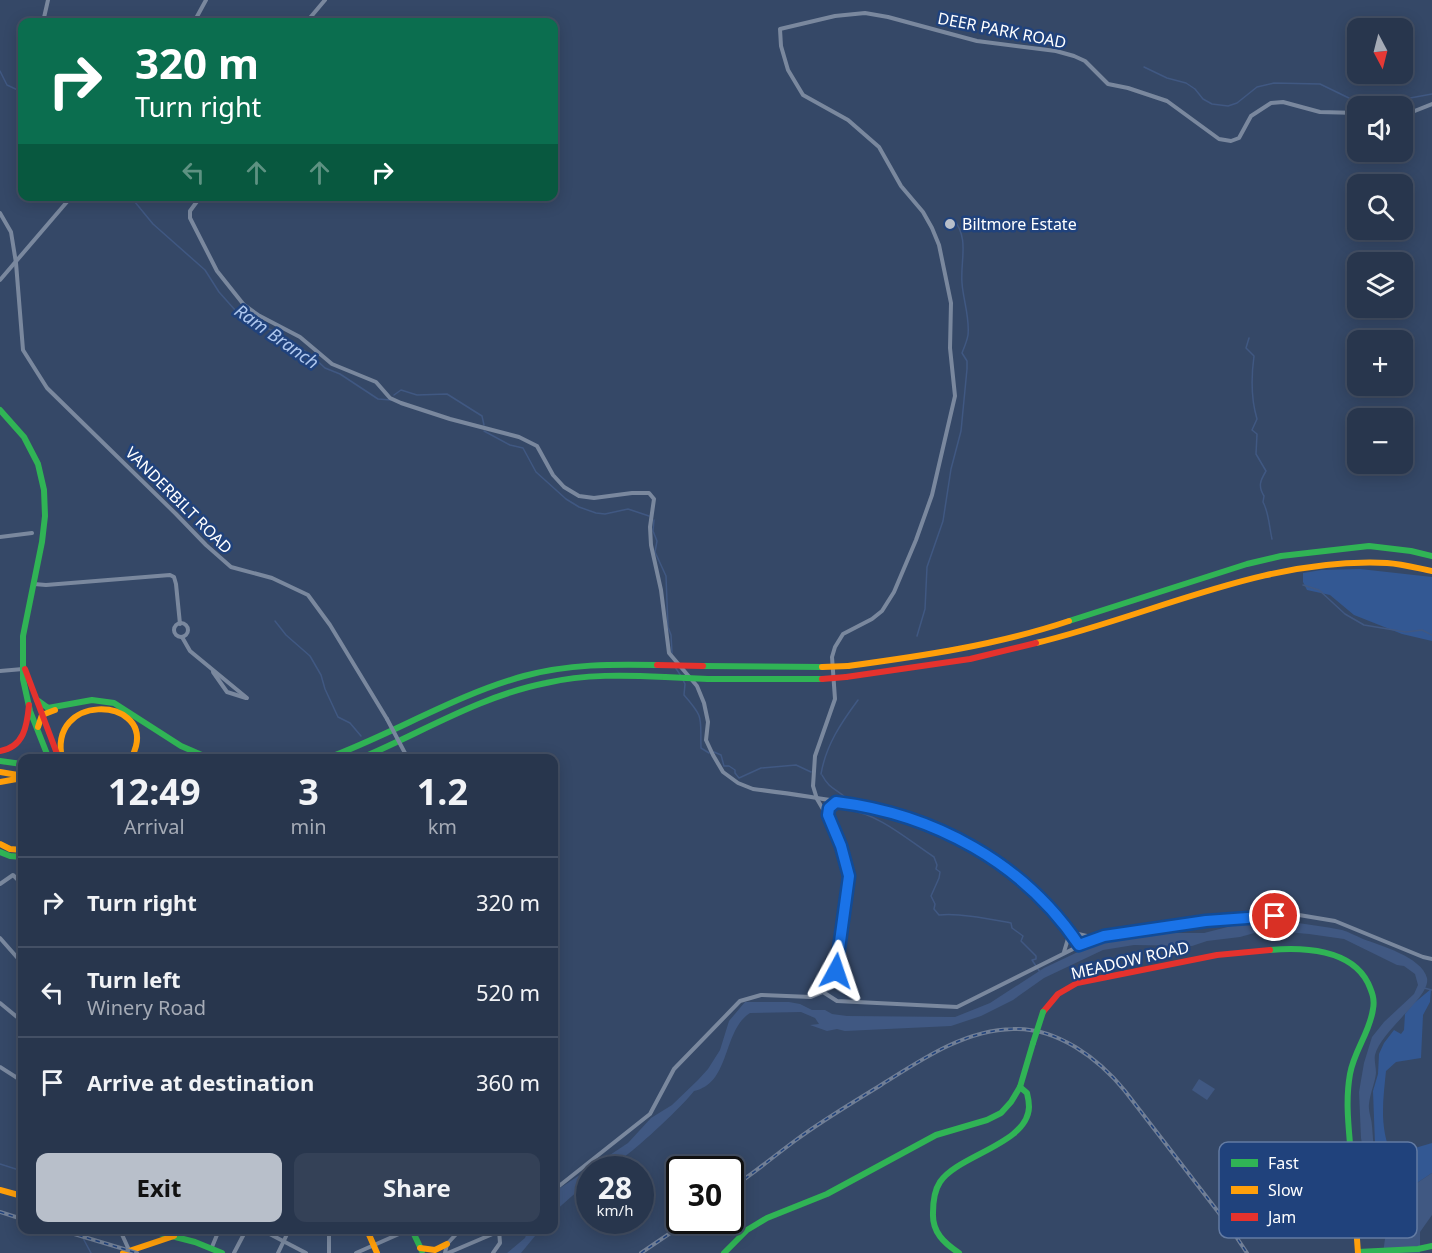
<!DOCTYPE html>
<meta charset="utf-8">
<style>
:root{--surface:#28364d;--page:#344157;--text:#f1f3f6;--muted:#a5abb6;--line:#445065;--accent:#b8bfca}
body{margin:0;font-family:"Noto Sans",sans-serif;background:var(--page);color:var(--text);height:100vh;display:flex;flex-direction:column;font-size:22px;white-space:nowrap}
*{box-sizing:border-box;margin:0}
p{font-size:20px;color:var(--muted)}
.icon{flex:none;width:33px;height:33px;fill:none;stroke:currentColor;stroke-width:2;stroke-linecap:round;stroke-linejoin:round}
.map{position:relative;flex:1;overflow:hidden}
.side{position:absolute;left:18px;top:754px;width:540px;height:480px;display:flex;flex-direction:column;background:var(--surface);border-radius:12px;box-shadow:0 3px 15px #0003,0 0 0 2px var(--line)}
.side>*{flex:none}
.hud{position:absolute;left:18px;top:18px;width:540px;height:183px;border-radius:12px;box-shadow:0 3px 15px #0003,0 0 0 2px var(--line);background:#0b6e4f;color:#fff;overflow:hidden}
.needle{width:39px;rotate:173deg}
.fabs{position:absolute;left:1347px;top:18px;display:grid;gap:12px}
.fabs a{display:grid;place-items:center;width:66px;height:66px;border-radius:12px;background:var(--surface);box-shadow:0 3px 15px #0003,0 0 0 2px var(--line);font-size:30px}
.speed{position:absolute;left:576px;top:1156px;display:flex;gap:12px;font-size:30px;font-weight:700;text-align:center}
.speed>*{display:grid;place-content:center;width:78px;height:78px;border-radius:50%;background:var(--surface);box-shadow:0 3px 15px #0003,0 0 0 2px var(--line);line-height:1}
.speed small{font-size:15px;font-weight:400}
.speed .limit{border:3px solid #111;border-radius:9px;background:#fff;color:#111}
.pin{position:absolute;display:grid;place-items:center;width:51px;height:51px;color:#fff;margin:-26px;border:3px solid #fff;border-radius:50%;box-shadow:0 2px 6px #0007}
.me{position:absolute;width:66px;margin:-33px;rotate:5deg;stroke-linejoin:round;filter:drop-shadow(0 0 4px #0008)}
.turn{display:flex;align-items:center;gap:21px;height:126px;padding:0 18px;font-size:27px}
.turn .icon{width:78px;height:78px;stroke-width:2.5}
.turn b{display:block;font-size:42px;line-height:51px}
.lanes{display:flex;align-items:center;height:57px;padding:0 18px;background:#0003;justify-content:center;gap:30px;direction:ltr}
.lanes .off{opacity:.35}
.eta{display:flex;justify-content:space-evenly;align-items:center;height:102px;text-align:center}
.eta b{font-size:36px;font-weight:700;line-height:42px}
.action{display:flex;gap:12px;margin-top:auto;padding:12px 18px}
.action a{flex:1;height:69px;border-radius:12px;background:var(--accent);color:#111;font-size:24px;font-weight:700;line-height:69px;text-align:center}
.action a+a{background:var(--page);color:var(--text)}
ul{padding:0;list-style:none}
li{display:flex;align-items:center;gap:18px;height:90px;padding:0 18px;border-top:2px solid var(--line)}
li div{flex:1}
li b{display:block;font-size:22px}
li em{font-style:normal}
.map>svg:first-child{display:block}
.green{fill:#335893}
.water{fill:#405882}
.lines{fill:none;stroke-linecap:round;stroke-linejoin:round}
.stream{stroke:#405882;stroke-width:1.5}
.street{stroke:#7a889e;stroke-width:4}
.fast{stroke:#30b455;stroke-width:6}
.slow{stroke:#ff9f0a;stroke-width:6}
.jam{stroke:#e5322d;stroke-width:6}
.rail-casing{stroke:#717f96;stroke-width:4}
.rail{stroke:#20427c;stroke-width:1.5;stroke-dasharray:4.5;stroke-linecap:butt}
.street-bridge{stroke:#7a889e;stroke-width:4}
.fast-bridge{stroke:#30b455;stroke-width:6}
.slow-bridge{stroke:#ff9f0a;stroke-width:6}
.jam-bridge{stroke:#e5322d;stroke-width:6}
.route-casing{stroke:#114b97;stroke-width:15}
.route{stroke:#1a73e8;stroke-width:10}
.poi-dot{fill:#b8bfca;stroke:#20427c;stroke-width:2}
.labels{text-anchor:middle;dominant-baseline:central;stroke-width:5;stroke-linejoin:round;paint-order:stroke}
.street-label{font-size:16px;fill:#fff;stroke:#20427c}
.poi-label{font-size:16px;fill:#fff;stroke:#20427c;text-anchor:start}
.water-label{font-size:18px;font-style:italic;fill:#aec7ee;stroke:#20427c}
.key{fill:#20427c;stroke:#637ba3;stroke-width:1.5}
.key-label{font-size:16px;fill:#fff}
</style>
<div class="map">
<svg width="1432" height="1253" viewBox="0 0 1432 1253">
<rect width="100%" height="100%" fill="#354867"/>
<!-- green -->
<g class="green">
<polygon points="1360,569 1432,577 1432,641 1402,634 1354,615 1330,595 1307,590 1303,582 1303,573 1321,570"/>
<path d="M1431,989L1430,1002L1423,1015L1421,1058L1396,1062L1386,1071C1383,1102 1379,1126 1392,1157L1404,1161L1415,1148L1432,1143V1173L1402,1193L1390,1208L1385,1207L1383,1201L1380,1172L1375,1144L1373,1091L1378,1074L1379,1054L1384,1043L1394,1030L1401,1034L1404,1030L1405,1014L1413,1004Z"/>
</g>
<!-- water -->
<g class="water">
<path d="M1288,921C1306,925 1324,926 1342,930C1349,932 1356,936 1363,939C1379,945 1422,957 1427,978C1431,997 1381,1030 1375,1055C1374,1060 1376,1067 1376,1073C1375,1083 1370,1093 1369,1104C1368,1112 1372,1119 1372,1126C1374,1150 1376,1185 1385,1207L1390,1208L1402,1193L1432,1173V1215L1420,1232V1253H1383L1386,1232L1376,1218L1371,1196L1361,1138L1359,1092L1364,1063L1372,1037L1384,1022L1414,994L1418,985L1415,974L1404,966L1397,965L1344,939L1309,934L1265,930L1240,937L1207,941L1192,946L1134,945L1103,950L1044,978L1013,1000L981,1016L951,1026L845,1031L837,1029L827,1031L810,1025L819,1024L815,1018L801,1012L750,1013C722,1031 731,1083 694,1091C683,1106 620,1166 603,1170C600,1171 594,1170 590,1170L589,1181L554,1212V1192L628,1143L651,1118L672,1105L698,1080L708,1069L720,1050L729,1021L745,1002H789L800,1004L812,1010H825L832,1014L847,1016L955,1017L990,1003L1044,968L1099,942L1136,935L1145,936L1158,933H1204L1247,922Z"/>
<polygon points="1199,1079 1215,1089 1207,1100 1192,1090"/>
<polygon points="528,1230 540,1230 521,1253 507,1253 525,1238"/>
</g>
<g class="lines">
<!-- stream -->
<g class="stream">
<polyline points="211,22 212,21"/>
<polyline points="1144,67 1167,78 1186,83 1195,89 1203,99 1212,104 1228,106 1237,103 1257,87 1274,83 1320,84 1351,99 1383,103 1432,94"/>
<polyline points="0,71 7,85 22,92"/>
<polyline points="130,196 153,224 205,270 219,292 235,310 253,322 278,333 311,355 325,368 340,374 378,399 391,400"/>
<path d="M1249,338L1246,348L1254,356C1251,378 1251,399 1257,419L1252,430L1257,434L1256,454L1266,471C1260,481 1258,486 1264,496L1263,502C1269,513 1269,526 1272,539"/>
<polyline points="394,395 401,390 417,395 447,394 482,416 484,425"/>
<polyline points="484,431 510,445 523,448 536,472 566,499 579,507 596,513 605,514 628,509 649,516"/>
<polyline points="654,520 653,531 657,541 655,552 666,576 668,627 671,635 672,653"/>
<polyline points="1303,585 1319,590 1345,614 1364,625 1406,632 1422,630 1432,635"/>
<polyline points="275,621 286,635 310,656 321,675 325,689 338,717 350,723 361,736"/>
<path d="M917,636L925,609L927,567L943,521L951,469L961,431L967,369V361L962,353C964,348 967,341 968,335C970,318 963,299 962,283C960,261 970,238 953,219"/>
<polyline points="675,667 681,676"/>
<path d="M683,680L685,684L684,695C705,719 700,717 701,748L709,753"/>
<polyline points="714,752 721,755 724,766 729,766 735,770 735,773 739,778 761,768 796,765 811,772"/>
<path d="M821,774C826,745 841,723 858,700"/>
<path d="M822,775C830,790 836,788 846,798V801"/>
<path d="M845,807L847,810C878,813 908,840 934,857L937,865L936,869L940,872L939,878L931,896L935,904L934,909L939,915C961,913 989,919 1011,923L1012,928L1023,936L1021,941L1036,956V959L1032,960L1040,972"/>
<polyline points="1424,988 1432,990"/>
<polyline points="0,1164 22,1171"/>
<polyline points="82,1230 84,1240 91,1253"/>
</g>
<!-- street -->
<g class="street">
<polyline points="43,22 48,0"/>
<polyline points="194,22 206,0"/>
<polyline points="302,22 309,19 325,0"/>
<polyline points="1402,116 1432,104"/>
<path d="M201,196L190,211V218L217,271L244,305L258,315L300,337L332,364L376,382L390,398L401,403L450,419L519,437L537,446L553,475L564,487L579,496L594,498L632,493H649L654,499L650,527L651,545L661,590L669,653L697,686L704,703L708,722L706,740L713,755L723,772L738,783L753,789C885,805 999,828 1079,945"/>
<polyline points="0,213 11,232 16,263 23,350 47,388 176,514 206,545 231,567 272,578 308,595 330,625 387,719"/>
<polyline points="0,280 72,196"/>
<polyline points="0,537 32,533"/>
<polyline points="34,584 46,585 170,575 174,577 176,584 180,624"/>
<circle cx="181" cy="630" r="7"/>
<polyline points="182,637 190,651 247,698"/>
<polyline points="0,671 23,669"/>
<polyline points="213,672 227,692 246,698"/>
<polyline points="828,815 829,808 836,802"/>
<polyline points="0,884 13,875 22,884"/>
<polyline points="0,938 22,963"/>
<polyline points="1064,952 1070,932 1095,938"/>
<polyline points="823,992 837,1001 957,1007 1095,938 1206,921 1251,916 1299,915 1335,921 1423,957 1432,959"/>
<polyline points="0,1003 17,1017 22,1018"/>
<polyline points="0,1067 22,1081"/>
<polyline points="554,1190 650,1114 674,1069 740,1001 761,995 811,997 823,992 831,982 836,971 841,921 846,906 849,876 841,846 834,828 817,799 813,786 815,756 835,699 832,657 835,647 843,634 872,619 882,611 894,592 916,540 932,495 955,396 950,348 951,303 939,245 932,228 923,212 901,186 879,147 848,120 803,95 788,70 781,46 780,29 835,16 865,13 888,17 977,41 1056,51 1074,56 1085,61 1108,84 1128,88 1167,101 1219,139 1231,141 1239,138 1251,116 1271,103 1283,102 1320,112 1358,113"/>
<polyline points="120,1230 129,1250"/>
<polyline points="262,1230 306,1253"/>
<polyline points="212,1247 219,1230"/>
<polyline points="234,1253 246,1230"/>
<polyline points="278,1253 289,1230"/>
<polyline points="329,1253 329,1230"/>
<polyline points="356,1253 408,1230"/>
<polyline points="445,1253 447,1244 460,1230"/>
<polyline points="448,1253 502,1230"/>
<polyline points="493,1253 500,1243 499,1230"/>
</g>
<!-- fast -->
<g class="fast">
<polyline points="0,410 24,437 38,464 44,490 45,516 42,542 23,636 23,679 30,711 49,759"/>
<polyline points="1069,621 1247,564 1281,556 1369,546 1411,551 1432,556"/>
<polyline points="703,666 822,667"/>
<polyline points="708,679 822,679"/>
<polyline points="37,700 48,708 92,700 114,703 181,746 211,759"/>
<path d="M325,759C393,734 455,695 524,676C568,664 613,664 657,665"/>
<path d="M359,759C421,733 480,696 546,683C585,674 625,675 665,677"/>
<polyline points="0,761 22,764"/>
<polyline points="0,852 10,856 22,857"/>
<path d="M1270,950C1303,947 1351,949 1368,983C1372,992 1375,999 1373,1009C1370,1032 1354,1051 1350,1074C1345,1102 1349,1129 1351,1156"/>
<polyline points="148,1230 195,1242 222,1253"/>
<polyline points="412,1230 422,1251"/>
<polyline points="1358,1252 1418,1249 1432,1246"/>
<polyline points="724,1253 747,1230 767,1218 827,1194 936,1135 987,1120 1001,1113 1011,1102 1020,1087 1033,1043"/>
<path d="M959,1253C944,1243 932,1232 933,1213C933,1203 934,1191 940,1182C958,1155 1028,1144 1029,1107C1029,1102 1028,1097 1027,1093L1020,1087"/>
</g>
<!-- slow -->
<g class="slow">
<path d="M1036,643C1153,615 1264,557 1387,563C1402,564 1417,568 1432,571"/>
<path d="M848,666C922,656 997,645 1069,621"/>
<polyline points="38,727 42,715 55,710"/>
<path d="M62,759C48,693 148,697 136,746C135,750 133,755 131,759"/>
<polyline points="0,772 18,775"/>
<polyline points="0,782 22,778"/>
<polyline points="0,844 10,849 22,850"/>
<polyline points="1351,1156 1358,1253"/>
<polyline points="0,1190 22,1196"/>
<polyline points="367,1230 377,1253"/>
<polyline points="420,1248 435,1250 447,1244"/>
<polyline points="123,1253 174,1236"/>
</g>
<!-- jam -->
<g class="jam">
<polyline points="25,669 59,759"/>
<polyline points="846,677 970,659 1036,643"/>
<path d="M0,751C24,747 27,726 29,705"/>
<polyline points="1043,1012 1058,994 1077,983 1217,955 1270,950"/>
</g>
<defs>
<g id="rail">
<path d="M730,1189C753,1174 774,1156 796,1140C823,1120 852,1103 881,1085C921,1060 964,1030 1013,1029C1057,1027 1099,1059 1125,1091L1229,1226L1247,1253"/>
<polyline points="0,1212 22,1219"/>
<polyline points="61,1230 137,1253"/>
<polyline points="641,1253 688,1221"/>
</g>
</defs>
<!-- rail casing -->
<use href="#rail" class="rail-casing"/>
<!-- rail -->
<use href="#rail" class="rail"/>
<!-- street-bridge -->
<polyline class="street-bridge" points="387,719 406,755"/>
<!-- fast-bridge -->
<g class="fast-bridge">
<polyline points="665,677 708,679"/>
<polyline points="1033,1043 1043,1012"/>
</g>
<!-- slow-bridge -->
<polyline class="slow-bridge" points="822,667 848,666"/>
<!-- jam-bridge -->
<g class="jam-bridge">
<polyline points="657,665 703,666"/>
<polyline points="822,679 846,677"/>
</g>
</g>
<g class="lines">
<defs>
<path id="route" d="M836,971L849,876L841,846L828,815L829,808L836,802C934,814 1024,863 1079,945L1104,936L1206,921L1275,916"/>
</defs>
<!-- route casing -->
<use href="#route" class="route-casing"/>
<!-- route -->
<use href="#route" class="route"/>
</g>
<!-- markers -->
<circle class="poi-dot" cx="950" cy="224" r="6"/>
<g class="labels">
<!-- street labels -->
<g class="street-label">
<text transform="translate(1002 30) rotate(11)">DEER PARK ROAD</text>
<text transform="translate(179 500) rotate(45)">VANDERBILT ROAD</text>
<text transform="translate(1130 960) rotate(-13)">MEADOW ROAD</text>
</g>
<!-- poi labels -->
<g class="poi-label">
<text x="962" y="224">Biltmore Estate</text>
</g>
<!-- water labels -->
<g class="water-label">
<text transform="translate(277 336) rotate(35)">Ram Branch</text>
</g>
</g>
<!-- legend -->
<rect x="1219" y="1142" width="198" height="96" rx="9" class="key"/>
<rect x="1231" y="1159" width="27" height="8" fill="#30b455"/>
<rect x="1231" y="1186" width="27" height="8" fill="#ff9f0a"/>
<rect x="1231" y="1213" width="27" height="8" fill="#e5322d"/>
<g class="key-label">
<text x="1268" y="1169">Fast</text>
<text x="1268" y="1196">Slow</text>
<text x="1268" y="1223">Jam</text>
</g>
</svg>
<div class="fabs">
<a><svg class="needle" viewBox="-14 -14 28 28"><path d="M0-13l5 13h-10z" fill="#e53935"/><path d="M0 13l5-13h-10z" fill="#a5abb6"/></svg></a>
<a><svg class="icon" aria-label="sound" viewBox="0 0 24 24"><path d="M4 9h4l5-4v14l-5-4H4zM17 9q2 3 0 6"/></svg></a>
<a><svg class="icon" aria-label="search" viewBox="0 0 24 24"><circle cx="10" cy="10" r="6"/><path d="M15 15l6 6"/></svg></a>
<a><svg class="icon" aria-label="layers" viewBox="0 0 24 24"><path d="M12 4l9 5-9 5-9-5zM3 14l9 5 9-5"/></svg></a>
<a>+</a>
<a>−</a>
</div>
<div class="speed"><div>28<small>km/h</small></div><div class="limit">30</div></div>
<div class="pin" style="left:1275px;top:916px;background:#d93025"><svg class="icon" aria-label="arrive" viewBox="0 0 24 24"><path d="M6 21V4h12l-3 4 3 4H6"/></svg></div>
<svg class="me" style="left:836px;top:971px" viewBox="-20 -20 40 40"><path d="M0-17L14 15 0 8-14 15z" fill="#1a73e8" stroke="#fff" stroke-width="4"/></svg>
<div class="hud">
<div class="turn"><svg class="icon" aria-label="right" viewBox="0 0 24 24"><path d="M7 20v-9h11M14 6l5 5-5 5"/></svg><div><b>320 m</b>Turn right</div></div>
<div class="lanes"><svg class="icon off" aria-label="left" viewBox="0 0 24 24"><path d="M17 20v-9H6M10 6l-5 5 5 5"/></svg><svg class="icon off" aria-label="ahead" viewBox="0 0 24 24"><path d="M12 20V5M6 11l6-6 6 6"/></svg><svg class="icon off" aria-label="ahead" viewBox="0 0 24 24"><path d="M12 20V5M6 11l6-6 6 6"/></svg><svg class="icon" aria-label="right" viewBox="0 0 24 24"><path d="M7 20v-9h11M14 6l5 5-5 5"/></svg></div>
</div>
<section class="side">
<div class="eta">
<div><b>12:49</b><p>Arrival</p></div>
<div><b>3</b><p>min</p></div>
<div><b>1.2</b><p>km</p></div>
</div>
<ul>
<li><svg class="icon" aria-label="right" viewBox="0 0 24 24"><path d="M7 20v-9h11M14 6l5 5-5 5"/></svg><div><b>Turn right</b></div><em>320 m</em></li>
<li><svg class="icon" aria-label="left" viewBox="0 0 24 24"><path d="M17 20v-9H6M10 6l-5 5 5 5"/></svg><div><b>Turn left</b><p>Winery Road</p></div><em>520 m</em></li>
<li><svg class="icon" aria-label="arrive" viewBox="0 0 24 24"><path d="M6 21V4h12l-3 4 3 4H6"/></svg><div><b>Arrive at destination</b></div><em>360 m</em></li>
</ul>
<div class="action"><a>Exit</a><a>Share</a></div>
</section>
</div>
